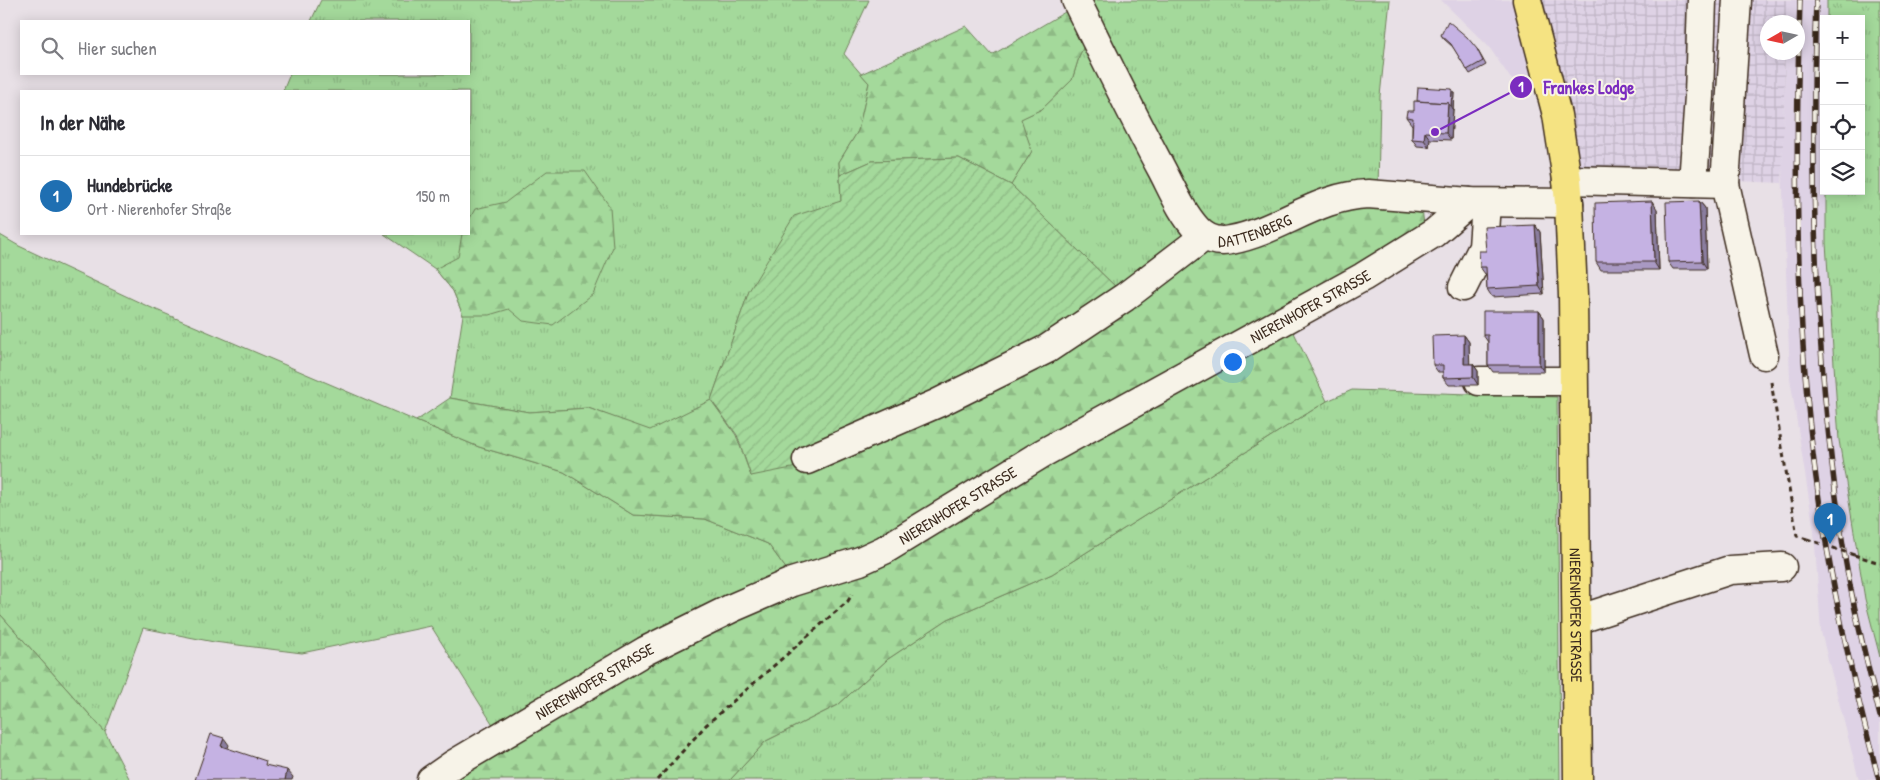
<!DOCTYPE html>
<html lang="de">
<meta charset="utf-8">
<style>
body{margin:0;font-family:"Patrick Hand",sans-serif;background:#f7f7f7;color:#2b2b33}
.controls{position:absolute;right:15px;top:15px;display:grid;overflow:hidden;border-radius:0px;box-shadow:0 2px 12px #0003}
.controls button{width:45px;height:45px;display:grid;place-items:center;padding:0;border:0;border-bottom:1px solid #e1e1e2;background:#fff;color:#2b2b33;font:25px sans-serif}
.compass{position:absolute;left:1760px;top:15px;width:45px;height:45px;border-radius:50%;background:#fff;box-shadow:0 2px 12px #0003;rotate:261deg}
.you{position:absolute;left:1232px;top:361px;width:18px;height:18px;margin:-12px;border:4px solid #fff;border-radius:50%;background:#1a73e8;box-shadow:0 0 0 8px #1a73e833}
.badge{display:grid;place-items:center;width:32px;height:32px;border-radius:50%;background:#1f6fb2;color:#fff;font-size:16px;font-weight:700}
.pin{position:absolute;translate:-50% -41px;filter:drop-shadow(0 1px 2px #0008)}
.pin::after{content:'';position:absolute;top:26px;width:18px;height:15px;background:inherit;clip-path:polygon(0 0,100% 0,50% 100%)}
.list{margin:0;padding:0;list-style:none}
h2{display:flex;justify-content:space-between;align-items:center;height:65px;margin:0;padding:0 20px;font-size:21px}
h2 small{font-size:16px;font-weight:400;color:#7c7c81}
.list li{display:grid;grid-template-columns:32px 1fr auto;gap:15px;align-items:center;box-sizing:border-box;height:80px;padding:0 20px;border-top:1px solid #e1e1e2}
.list b{display:block;font-size:19px;white-space:nowrap}
.list p{margin:0;font-size:16px;white-space:nowrap;color:#7c7c81}
.list em{font-size:16px;font-style:normal;color:#7c7c81}
.icon{flex:none;width:28px;height:28px;fill:none;stroke:currentColor;stroke-width:2;stroke-linecap:round;stroke-linejoin:round}
.map{position:relative;flex:none;width:1880px;height:780px;overflow:hidden}
.search{position:absolute;background:#fff;box-shadow:0 2px 12px #0003;left:20px;top:20px;width:450px;height:55px;display:flex;align-items:center;gap:12px;box-sizing:border-box;padding:0 18px;border-radius:0px;color:#7c7c81;font-size:19px}
.panel{position:absolute;background:#fff;box-shadow:0 2px 12px #0003;left:20px;top:90px;width:450px;height:145px;border-radius:0px}
.map>svg:first-child{display:block}
.built{fill:#ded2e5}
.industrial{fill:url(#industrial-grid)}
.grass{fill:url(#grass-tufts);stroke:#70825c}
.forest{fill:url(#forest-firs);stroke:#70825c}
.garden{fill:url(#garden-furrows);stroke:#70825c}
.lines{fill:none;stroke-linecap:round;stroke-linejoin:round}
.minor-casing{stroke:#3b2a1e;stroke-width:31}
.major-casing{stroke:#3b2a1e;stroke-width:31}
.path{stroke:#3b2a1e;stroke-width:3;stroke-dasharray:5 4;stroke-linecap:butt}
.minor{stroke:#f7f3e8;stroke-width:28}
.major{stroke:#f5e382;stroke-width:28}
.rail-casing{stroke:#3b2a1e;stroke-width:5.5}
.rail{stroke:#f7f3e8;stroke-width:4;stroke-dasharray:11;stroke-linecap:butt}
.path-bridge{stroke:#3b2a1e;stroke-width:3;stroke-dasharray:5 4;stroke-linecap:butt}
.wall{fill:#a999c3;stroke:#3b2a1e}
.shaded-wall{fill:#8a7d9f;stroke:#3b2a1e}
.building{fill:#c5b2e3;stroke:#3b2a1e}
.labels{text-anchor:middle;stroke-width:4;stroke-linejoin:round;paint-order:stroke}
.street-label{font-size:16px;fill:#3b2a1e;stroke:#f7f3e8}
.leader{fill:none;stroke:#7b2cbf;stroke-width:2}
.callout-dot{fill:#7b2cbf;stroke:#f7f3e8;stroke-width:2}
.mark-label{font-size:15px;text-anchor:middle;font-weight:bold;fill:#fff}
.callout-label{font-size:18px;text-anchor:middle;font-weight:bold;fill:#7b2cbf;stroke:#f7f3e8;stroke-width:4;stroke-linejoin:round;paint-order:stroke}
</style>
<div class="map">
<svg width="1880" height="780" viewBox="0 0 1880 780">
<defs>
<pattern id="industrial-grid" width="8" height="8" patternUnits="userSpaceOnUse" patternTransform="scale(1.25)"><rect width="8" height="8" fill="#ded2e5"/><path d="M0 4h8M4 0v8" fill="none" stroke="#bfb4c4"/></pattern>
<pattern id="grass-tufts" width="24" height="20" patternUnits="userSpaceOnUse" patternTransform="scale(1.25)"><rect width="24" height="20" fill="#a4d99b"/><path d="M3 7l-1-3M5 7V3M7 7l1-3M15 17l-1-3M17 17v-4M19 17l1-3" fill="none" stroke="#8eba85"/></pattern>
<pattern id="forest-firs" width="22" height="20" patternUnits="userSpaceOnUse" patternTransform="scale(1.25)"><rect width="22" height="20" fill="#a4d99b"/><path d="M5 1l3.5 6h-7zM16 11l3.5 6h-7z" fill="#8eba85"/></pattern>
<pattern id="garden-furrows" width="10" height="10" patternUnits="userSpaceOnUse" patternTransform="scale(1.25)"><rect width="10" height="10" fill="#a4d99b"/><path d="M-1 1l2-2M0 10L10 0M9 11l2-2" fill="none" stroke="#8eba85"/></pattern>
</defs>
<rect width="100%" height="100%" fill="#e8e0e6"/>
<filter id="ink" filterUnits="userSpaceOnUse"><feTurbulence type="fractalNoise" baseFrequency=".02" numOctaves="2"/><feDisplacementMap in="SourceGraphic" scale="10" xChannelSelector="R" yChannelSelector="G"/><feConvolveMatrix kernelMatrix="1 2 1 2 8 2 1 2 1" color-interpolation-filters="sRGB"/></filter>
<g filter="url(#ink)">
<g class="built">
<path d="M1441,0H1517L1535,75L1511,79L1489,47Z"/>
<path d="M1786,0H1827V19H1824V191H1826V243L1839,440L1865,599L1880,657V780H1859L1821,632L1814,531L1790,378L1782,165L1785,53L1798,52V22H1786Z"/>
</g>
<path class="industrial" d="M1541,0H1786V22H1768V52L1785,53L1782,183L1576,174Z"/>
<g class="grass">
<path d="M321,0H869L844,54L869,83L858,131L839,162L841,201L749,291L711,400L650,431L588,408L529,412L450,398L463,315L453,291L435,269L384,234H469V91H283L290,74H469V21H311Z"/>
<path d="M1077,0H1390L1380,96L1378,189L1124,295L1011,185L1032,151L1020,119L1042,109L1072,80L1080,54L1091,34Z"/>
<path d="M1827,0H1880V657L1865,599L1839,440L1826,243V191H1861V19H1827Z"/>
<path d="M0,235L19,246L145,305L416,421L479,447L564,472L633,515L705,519L768,544L793,578L502,739L431,626L302,653L214,642L143,628L105,732L0,614Z"/>
<path d="M1352,390L1557,397L1560,780H730L766,741L838,705L888,659L948,619L1052,574L1327,401Z"/>
</g>
<g class="forest">
<path d="M1077,5L1091,33L1080,54L1072,80L1042,109L1021,119L1032,151L1011,185L959,158L872,161L840,175L839,162L858,131L869,83L861,74L966,26L992,55Z"/>
<path d="M547,171H585L610,207L613,247L593,294L553,325L523,321L509,309L489,315H463L453,291L435,269L458,257L462,234H469V220L475,209L506,202Z"/>
<path d="M1338,199L1422,209L1425,232L1285,314L1327,401L1052,574L948,619L888,659L838,705L766,741L730,780H447L793,578L768,544L705,519L633,515L564,472L479,447L416,421L450,398L529,412L588,408L650,430L711,400L736,435L751,476L918,423L1203,233Z"/>
<path d="M0,614L105,732L130,780H0Z"/>
</g>
<path class="garden" d="M959,158L1011,185L1124,295L807,465L751,476L737,435L711,400L749,291L794,216L841,201L840,175L872,161Z"/>
<g class="lines">
<defs>
<g id="minor">
<path id="s1" d="M1076,0C1104,57 1132,114 1162,170C1172,189 1182,213 1197,229C1206,239 1218,243 1231,240C1279,231 1317,196 1368,194L1470,202L1569,203"/>
<path d="M1567,180L1725,184L1764,355"/>
<path d="M1693,183L1699,96L1702,0"/>
<path d="M1725,184L1737,0"/>
<path d="M1463,287L1483,247L1486,203"/>
<path d="M1479,381H1573"/>
<path d="M807,460L938,403L1047,349L1125,297L1205,236"/>
<path d="M1577,620L1730,570L1782,567"/>
<path id="s2" d="M431,780L454,764L645,651L732,608L792,582L860,561L884,550L1043,453L1363,277L1434,233L1470,202"/>
</g>
<g id="major">
<path id="s3" d="M1527,0L1557,115L1567,180L1569,203L1573,295L1578,780"/>
</g>
</defs>
<use href="#minor" class="minor-casing"/>
<use href="#major" class="major-casing"/>
<g class="path">
<path d="M1771,382L1797,536L1807,539"/>
<path d="M1854,555L1880,563"/>
<path d="M657,780L706,725L848,601L852,594"/>
</g>
<use href="#minor" class="minor"/>
<use href="#major" class="major"/>
<defs>
<g id="rail">
<path d="M1800,0C1795,159 1795,320 1816,478C1830,580 1852,680 1879,780"/>
<path d="M1816,0C1810,187 1815,373 1845,558C1854,611 1867,664 1880,716"/>
</g>
</defs>
<use href="#rail" class="rail-casing"/>
<use href="#rail" class="rail"/>
<path class="path-bridge" d="M1807,539L1854,555"/>
</g>
<g class="wall">
<path d="M1441,35L1477,49L1486,65L1470,74L1453,47L1444,39Z"/>
<path d="M1454,93L1451,140L1430,139L1429,147L1417,146L1412,139V125L1406,117L1414,111L1417,101Z"/>
<path d="M1699,201L1705,208L1707,269H1673L1668,262Z"/>
<path d="M1657,209L1659,270H1601L1596,262Z"/>
<path d="M1535,225L1540,232L1544,294L1492,297L1487,289L1486,274H1485L1480,267L1486,251Z"/>
<path d="M1539,311L1544,318V372H1493L1488,365V342L1483,335Z"/>
<path d="M1464,335L1469,342V364H1473L1478,371V385H1449L1443,378V372H1438L1433,365Z"/>
</g>
<g class="shaded-wall">
<path d="M1452,89L1454,93L1453,110L1451,106Z"/>
<path d="M1448,103L1453,110L1451,140L1446,133Z"/>
<path d="M1425,132L1430,139L1429,147L1424,140Z"/>
<path d="M1652,201L1657,209L1659,270L1654,262Z"/>
<path d="M1699,201L1705,208L1707,269L1702,261Z"/>
<path d="M1535,225L1540,232L1544,294L1539,286Z"/>
<path d="M1539,311L1544,318V372L1539,365Z"/>
<path d="M1464,335L1469,342L1470,371L1464,364Z"/>
<path d="M1473,364L1478,371V385L1473,377Z"/>
<path d="M224,738L229,745L226,754L221,746Z"/>
<path d="M287,770L293,777L292,780H285Z"/>
</g>
<g class="building">
<path d="M1448,21L1467,37L1477,49L1483,61L1467,70L1451,44L1441,35Z"/>
<path d="M1418,87L1452,89L1451,106L1448,103L1417,101Z"/>
<path d="M1414,101L1448,103L1446,133L1425,132L1424,140L1412,139L1413,118L1406,117L1407,111H1414Z"/>
<path d="M1652,201L1654,262H1596L1595,203Z"/>
<path d="M1699,201L1702,261L1668,262L1666,202Z"/>
<path d="M1535,225L1539,286L1487,289L1486,267H1480L1479,251H1486L1484,227Z"/>
<path d="M1483,311H1539V365H1488V335H1483Z"/>
<path d="M1464,335V364H1473V377L1443,378V365H1433L1432,336Z"/>
<path d="M211,734L224,738L221,746L266,761L265,765L287,770L285,780H195Z"/>
</g>
</g>
<g class="labels">
<g class="street-label">
<text dy="6" stroke="none"><textPath href="#s1" startOffset="322">DATTENBERG</textPath></text>
<text dy="6" stroke="none"><textPath href="#s2" startOffset="1001">NIERENHOFER STRASSE</textPath></text>
<text dy="6" stroke="none"><textPath href="#s2" startOffset="596">NIERENHOFER STRASSE</textPath></text>
<text dy="6" stroke="none"><textPath href="#s3" startOffset="620">NIERENHOFER STRASSE</textPath></text>
<text dy="6" stroke="none"><textPath href="#s2" startOffset="191">NIERENHOFER STRASSE</textPath></text>
</g>
</g>
<path class="leader" d="M1435 132L1521 87"/>
<g class="callout-dot">
<circle cx="1435" cy="132" r="5"/>
<circle cx="1521" cy="87" r="12"/>
</g>
<g class="mark-label">
<text x="1521" y="92">1</text>
</g>
<g class="callout-label">
<text x="1589" y="94">Frankes Lodge</text>
</g>
</svg>
<div class="controls">
<button>+</button>
<button>−</button>
<button><svg class="icon" aria-label="locate" viewBox="0 0 24 24"><circle cx="12" cy="12" r="6"/><path d="M12 2v4M12 18v4M2 12h4M18 12h4"/></svg></button>
<button><svg class="icon" aria-label="layers" viewBox="0 0 24 24"><path d="M12 4l9 5-9 5-9-5zM3 14l9 5 9-5"/></svg></button>
</div>
<svg class="compass" viewBox="-18 -18 36 36"><path d="M0-13l5 13h-10z" fill="#e53935"/><path d="M0 13l5-13h-10z" fill="#7c7c81"/></svg>
<div class="you"></div>
<div class="pin badge" style="left:1830px;top:544px">1</div>
<div class="search"><svg class="icon" aria-label="search" viewBox="0 0 24 24"><circle cx="10" cy="10" r="6"/><path d="M15 15l6 6"/></svg>Hier suchen</div>
<section class="panel">
<h2>In der Nähe<small></small></h2>
<ul class="list">
<li><span class="badge">1</span><div><b>Hundebrücke</b><p>Ort · Nierenhofer Straße</p></div><em>150 m</em></li>
</ul>
</section>
</div>
